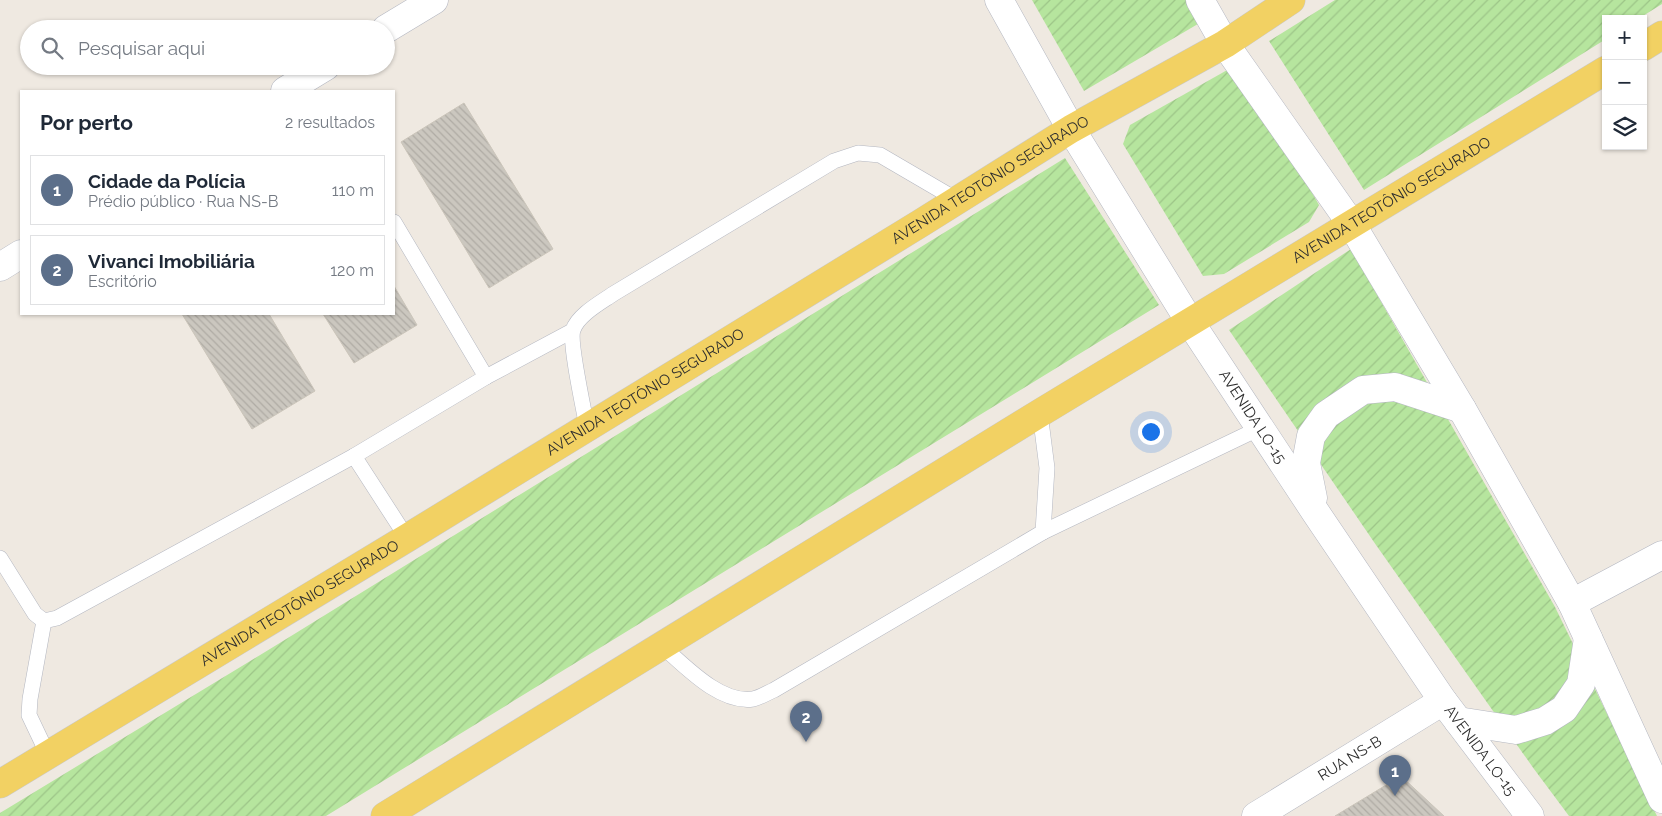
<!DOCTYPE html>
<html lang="pt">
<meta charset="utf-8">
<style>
body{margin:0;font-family:Raleway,sans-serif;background:#f6f6f7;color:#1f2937}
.controls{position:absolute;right:15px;top:15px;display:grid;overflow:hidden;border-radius:0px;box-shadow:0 1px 4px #0004}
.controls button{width:45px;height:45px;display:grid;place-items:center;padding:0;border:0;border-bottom:1px solid #e0e1e3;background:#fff;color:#1f2937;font:25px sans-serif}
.you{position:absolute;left:1150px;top:431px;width:18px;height:18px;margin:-12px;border:4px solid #fff;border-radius:50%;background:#1a73e8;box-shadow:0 0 0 8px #1a73e833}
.badge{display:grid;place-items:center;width:32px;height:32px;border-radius:50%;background:#2563eb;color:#fff;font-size:16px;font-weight:700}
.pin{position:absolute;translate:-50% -41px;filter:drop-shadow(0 1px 2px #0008)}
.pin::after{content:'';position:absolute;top:26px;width:18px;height:15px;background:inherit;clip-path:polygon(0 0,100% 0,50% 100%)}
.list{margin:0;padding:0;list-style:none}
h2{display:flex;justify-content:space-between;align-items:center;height:65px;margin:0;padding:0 20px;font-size:21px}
h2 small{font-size:16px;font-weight:400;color:#747a83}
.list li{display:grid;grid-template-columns:32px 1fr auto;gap:15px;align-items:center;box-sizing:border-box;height:70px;margin:0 10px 10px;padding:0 10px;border:1px solid #e0e1e3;border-radius:0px}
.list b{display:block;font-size:19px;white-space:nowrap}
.list p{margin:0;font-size:16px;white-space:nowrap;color:#747a83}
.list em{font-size:16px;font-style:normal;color:#747a83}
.icon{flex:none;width:28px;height:28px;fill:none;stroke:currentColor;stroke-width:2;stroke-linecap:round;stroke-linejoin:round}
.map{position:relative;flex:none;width:1662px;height:816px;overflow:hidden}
.search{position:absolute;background:#fff;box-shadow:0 1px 4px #0004;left:20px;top:20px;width:375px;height:55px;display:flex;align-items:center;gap:12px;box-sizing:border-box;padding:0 18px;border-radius:28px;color:#747a83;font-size:19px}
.panel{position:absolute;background:#fff;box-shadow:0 1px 4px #0004;left:20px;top:90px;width:375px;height:225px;border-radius:0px}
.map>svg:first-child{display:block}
.garden{fill:url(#garden-furrows)}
.building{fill:url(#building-back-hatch);stroke:#cbc5ba}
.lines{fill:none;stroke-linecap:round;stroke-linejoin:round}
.service-casing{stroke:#b4b7c1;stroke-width:16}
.minor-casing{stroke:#b4b7c1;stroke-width:29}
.tertiary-casing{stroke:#b4b7c1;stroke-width:29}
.primary-casing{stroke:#c9c9c9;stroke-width:29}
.service{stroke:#fff;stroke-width:15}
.minor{stroke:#fff;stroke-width:28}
.tertiary{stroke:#fff;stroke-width:28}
.primary{stroke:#f2d163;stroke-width:28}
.labels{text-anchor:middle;stroke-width:4;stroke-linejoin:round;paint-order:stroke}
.street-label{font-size:15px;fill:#2e2e2e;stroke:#fff}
</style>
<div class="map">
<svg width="1662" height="816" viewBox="0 0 1662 816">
<defs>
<pattern id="garden-furrows" width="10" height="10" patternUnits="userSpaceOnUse" patternTransform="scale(1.25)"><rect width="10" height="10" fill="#b6e59e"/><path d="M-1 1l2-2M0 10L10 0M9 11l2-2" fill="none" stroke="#9dc588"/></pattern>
<pattern id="building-back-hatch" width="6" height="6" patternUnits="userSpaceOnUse" patternTransform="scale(1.25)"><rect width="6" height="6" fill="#cbc7bf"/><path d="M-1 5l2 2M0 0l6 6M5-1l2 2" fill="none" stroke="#afaba4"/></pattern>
</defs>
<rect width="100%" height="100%" fill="#efe9e1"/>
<g class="garden">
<path d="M1032,0H1191L1203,21L1084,91Z"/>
<path d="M1335,0H1662V4L1638,19H1606V39L1364,190L1269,41Z"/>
<path d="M1229,69L1281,138L1319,205L1309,222L1224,274L1203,276L1123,144L1130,125Z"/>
<path d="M1065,158L1159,305L326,816H0V813L283,641Z"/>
<path d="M1351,249L1555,607L1657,816H1569L1534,769L1376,545L1229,330Z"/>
</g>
<g class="building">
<path d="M464,103L553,249L489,288L401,142Z"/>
<path d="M394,286L417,325L354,363L323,314H394Z"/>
<path d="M182,314H269L315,391L252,429Z"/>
<path d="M1401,776L1444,816H1335Z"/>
</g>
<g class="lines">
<defs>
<g id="service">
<path d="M486,377L572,331"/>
<path d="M587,427C584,411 569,341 573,330C578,315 600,303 613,294L834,161L858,153L880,155L957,200"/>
<path d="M354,456L407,538"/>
<path d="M1043,532L1260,428"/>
<path d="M0,558L35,614L44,621L57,618L354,456L486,377L394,222"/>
<path d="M44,621L30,699L29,715L48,755"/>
<path d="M662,646C685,666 720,704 753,699C759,698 767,693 774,690L1043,532L1047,468L1040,413"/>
</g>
<g id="minor">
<path d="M386,29L434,0"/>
<path d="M285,91L326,66"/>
<path d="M0,267L21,254"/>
<path d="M1572,603L1662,555"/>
<path id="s1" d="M1256,816L1443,701"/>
</g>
<g id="tertiary">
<path id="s2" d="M999,0L1071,129L1190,322L1316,513L1443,701L1530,816"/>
<path d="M1200,0L1225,44L1352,225L1462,409L1572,603L1662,799"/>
<path d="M1313,498L1306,463L1311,436L1326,415L1363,390L1395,387L1462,409"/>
<path d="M1458,721L1516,730L1545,721L1564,709L1581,684L1588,638"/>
</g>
<g id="primary">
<path d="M1643,47L1662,35"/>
<path id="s3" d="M0,784L407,538L921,223L1071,129L1225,44L1291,0"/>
<path id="s4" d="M385,816L1040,413L1606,70"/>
</g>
</defs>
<use href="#service" class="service-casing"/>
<use href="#minor" class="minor-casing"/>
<use href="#tertiary" class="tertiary-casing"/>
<use href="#primary" class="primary-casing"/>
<use href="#service" class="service"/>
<use href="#minor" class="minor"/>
<use href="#tertiary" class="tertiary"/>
<use href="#primary" class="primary"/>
</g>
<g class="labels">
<g class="street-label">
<text dy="5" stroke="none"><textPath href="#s3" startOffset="1160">AVENIDA TEOTÔNIO SEGURADO</textPath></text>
<text dy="5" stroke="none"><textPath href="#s4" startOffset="1180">AVENIDA TEOTÔNIO SEGURADO</textPath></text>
<text dy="5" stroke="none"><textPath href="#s3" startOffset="755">AVENIDA TEOTÔNIO SEGURADO</textPath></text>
<text dy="5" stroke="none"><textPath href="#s2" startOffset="488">AVENIDA LO-15</textPath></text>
<text dy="5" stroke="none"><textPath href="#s3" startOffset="350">AVENIDA TEOTÔNIO SEGURADO</textPath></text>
<text dy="5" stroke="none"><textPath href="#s2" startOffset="892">AVENIDA LO-15</textPath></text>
<text dy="5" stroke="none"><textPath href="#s1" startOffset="110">RUA NS-B</textPath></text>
</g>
</g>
</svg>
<div class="controls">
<button>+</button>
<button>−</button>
<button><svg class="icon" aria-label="layers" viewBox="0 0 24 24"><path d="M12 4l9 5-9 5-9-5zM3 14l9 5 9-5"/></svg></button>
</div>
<div class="you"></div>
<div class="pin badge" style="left:1395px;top:796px;background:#5c6f8a">1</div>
<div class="pin badge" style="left:806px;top:742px;background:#5c6f8a">2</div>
<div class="search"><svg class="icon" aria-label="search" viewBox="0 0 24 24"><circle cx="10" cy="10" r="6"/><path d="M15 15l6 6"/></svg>Pesquisar aqui</div>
<section class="panel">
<h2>Por perto<small>2 resultados</small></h2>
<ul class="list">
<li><span class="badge" style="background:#5c6f8a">1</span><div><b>Cidade da Polícia</b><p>Prédio público · Rua NS-B</p></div><em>110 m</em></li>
<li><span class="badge" style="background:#5c6f8a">2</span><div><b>Vivanci Imobiliária</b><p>Escritório</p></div><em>120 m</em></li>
</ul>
</section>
</div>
